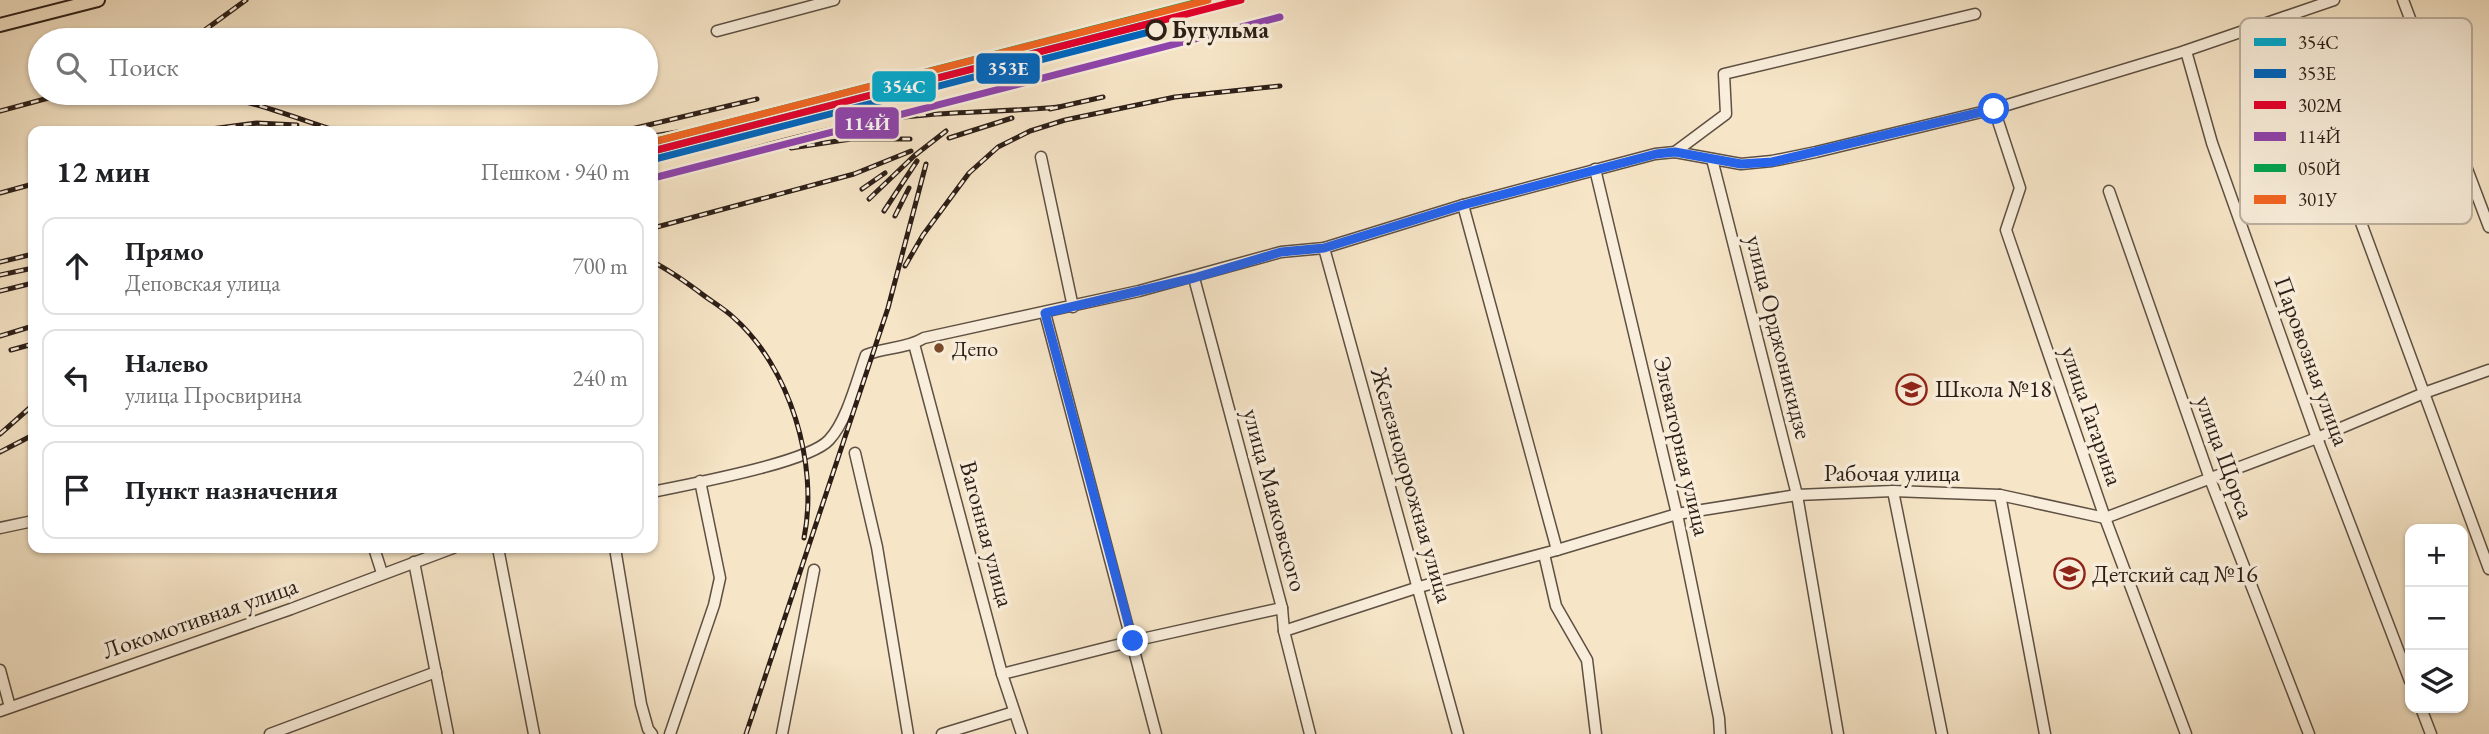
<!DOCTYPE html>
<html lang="ru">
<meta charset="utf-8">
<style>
body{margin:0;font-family:"EB Garamond",serif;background:#f6f6f6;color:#202124}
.controls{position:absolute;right:21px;bottom:21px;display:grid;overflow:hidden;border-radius:14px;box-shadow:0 2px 5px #0004}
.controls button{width:63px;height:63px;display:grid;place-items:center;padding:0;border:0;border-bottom:2px solid #e0e0e0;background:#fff;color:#202124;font:35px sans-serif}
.stop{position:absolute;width:21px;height:21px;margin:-16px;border:5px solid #2563eb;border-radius:50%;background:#fff}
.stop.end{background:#2563eb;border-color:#fff;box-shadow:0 2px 7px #0008}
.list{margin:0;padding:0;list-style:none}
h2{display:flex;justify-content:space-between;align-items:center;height:91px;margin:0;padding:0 28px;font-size:30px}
h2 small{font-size:23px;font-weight:400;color:#757577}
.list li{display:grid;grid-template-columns:46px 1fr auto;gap:21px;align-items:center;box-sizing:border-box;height:98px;margin:0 14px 14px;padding:0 14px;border:2px solid #e0e0e0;border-radius:14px}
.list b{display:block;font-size:26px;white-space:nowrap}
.list p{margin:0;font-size:23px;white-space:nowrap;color:#757577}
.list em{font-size:23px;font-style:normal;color:#757577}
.icon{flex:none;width:38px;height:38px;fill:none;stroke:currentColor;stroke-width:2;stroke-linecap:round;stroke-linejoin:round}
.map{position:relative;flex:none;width:2489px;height:734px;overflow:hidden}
.search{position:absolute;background:#fff;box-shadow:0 2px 5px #0004;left:28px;top:28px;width:630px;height:77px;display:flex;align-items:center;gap:18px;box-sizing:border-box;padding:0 24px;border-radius:38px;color:#757577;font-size:26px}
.panel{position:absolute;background:#fff;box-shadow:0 2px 5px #0004;left:28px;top:126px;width:630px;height:427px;border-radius:14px}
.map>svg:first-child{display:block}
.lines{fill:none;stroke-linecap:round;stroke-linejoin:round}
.minor-casing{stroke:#5e5043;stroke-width:13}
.major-casing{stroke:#2c1e17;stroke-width:16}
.minor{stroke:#f9eedb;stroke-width:10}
.major{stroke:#f6e5c7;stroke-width:12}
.rail-casing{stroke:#2c1e17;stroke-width:5}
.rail{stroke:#f9eedb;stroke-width:2.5;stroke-dasharray:8;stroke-linecap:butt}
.rail-1-casing{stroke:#f9eedb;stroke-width:12}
.rail-2-casing{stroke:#f9eedb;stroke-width:12}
.rail-3-casing{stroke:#f9eedb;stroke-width:12}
.rail-4-casing{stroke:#f9eedb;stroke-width:12}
.rail-5-casing{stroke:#f9eedb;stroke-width:12}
.rail-6-casing{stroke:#f9eedb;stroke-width:12}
.rail-1{stroke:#00a9ce;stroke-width:7}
.rail-2{stroke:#0065bd;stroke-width:7}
.rail-3{stroke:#e4002b;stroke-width:7}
.rail-4{stroke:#8e44ad;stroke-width:7}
.rail-5{stroke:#00a651;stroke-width:7}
.rail-6{stroke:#f26522;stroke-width:7}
.route{stroke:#2563eb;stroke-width:9}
.stop-dot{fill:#f9eedb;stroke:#2c1e17;stroke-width:3.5}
.bus-dot{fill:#7a4b2a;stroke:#f9eedb;stroke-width:2.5}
.labels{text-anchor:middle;stroke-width:7;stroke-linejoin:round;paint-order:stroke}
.bus-label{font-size:22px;fill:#2c1e17;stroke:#f9eedb;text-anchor:start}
.stop-label{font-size:24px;font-weight:bold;fill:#2c1e17;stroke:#f9eedb;text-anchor:start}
.street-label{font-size:24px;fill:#2c1e17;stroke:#f9eedb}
.poi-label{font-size:24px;fill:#2c1e17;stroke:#f9eedb;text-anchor:start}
.key{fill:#f9eedb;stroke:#bcb0a0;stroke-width:2}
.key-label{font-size:19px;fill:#2c1e17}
.line-badge{stroke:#f9eedb;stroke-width:2.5}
.badge-label{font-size:19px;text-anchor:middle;font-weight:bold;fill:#fff}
</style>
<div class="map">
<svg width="2489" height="734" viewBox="0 0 2489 734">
<rect width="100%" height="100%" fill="#f6e5c7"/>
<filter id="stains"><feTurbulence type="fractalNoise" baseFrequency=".00286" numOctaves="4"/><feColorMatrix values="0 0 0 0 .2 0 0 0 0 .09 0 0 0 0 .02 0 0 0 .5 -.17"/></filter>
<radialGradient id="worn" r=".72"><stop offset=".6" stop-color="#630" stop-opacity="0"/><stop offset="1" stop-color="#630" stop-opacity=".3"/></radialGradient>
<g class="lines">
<defs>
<g id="minor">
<path d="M2403,0L2489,227"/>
<path d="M2285,17L2489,569"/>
<path d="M717,31L834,0"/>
<path d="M2186,51L2212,143L2317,438L2410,681"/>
<path d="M1994,109L2020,188L2006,230L2105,518L2186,734"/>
<path d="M1675,152L1726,114L1724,74L1975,14"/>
<path d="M1041,157L1073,307"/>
<path d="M1712,159L1797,495L1838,734"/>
<path d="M1595,169L1677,514L1719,718L1720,734"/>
<path d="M2109,191L2210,479L2309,734"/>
<path d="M1463,205L1557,550"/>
<path d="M1324,248L1458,734"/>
<path d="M1194,278L1282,608L1284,631L1310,734"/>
<path d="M1045,313L1156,734"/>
<path d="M914,344L1002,674L1022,734"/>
<path d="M855,453L877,547L908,734"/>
<path d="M1893,491L1942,734"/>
<path d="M653,492C689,484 808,463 829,440C847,421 857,380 866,355C885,347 906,349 924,338L1139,291L1281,252L1324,248L1463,205L1655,154L1675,152L1741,164L1772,161L1816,152L1994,109L2182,52L2334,0"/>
<path d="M2000,495L2045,734"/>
<path d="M0,528L33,521"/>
<path d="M374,548L382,573"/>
<path d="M498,548L534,734"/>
<path d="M615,548L641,704L648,729L652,734"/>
<path d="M1544,554L1556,606L1587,660L1596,734"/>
<path d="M414,562L448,734"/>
<path d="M1284,631L1419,587L1557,550L1677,514L1797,495L1893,491L2000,495L2105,518L2317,438L2424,393L2489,370"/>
<path d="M0,670L10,707"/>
<path d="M1002,674L1133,641L1282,608"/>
<path d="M2421,708L2431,734"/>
<path d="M0,711L291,609L453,548"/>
<path d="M270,734L436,672"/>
<path d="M670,734L714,605L720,578L700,481"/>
<path d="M782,734L814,570"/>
<path d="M942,734L1014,712"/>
</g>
<path id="major" d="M0,25L98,0"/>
</defs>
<use href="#minor" class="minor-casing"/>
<use href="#major" class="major-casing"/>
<use href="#minor" class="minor"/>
<use href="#major" class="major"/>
<defs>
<g id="rail">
<path d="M1204,10L1236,0"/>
<path d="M191,40L246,0"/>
<path d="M197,93C244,97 292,117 337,131"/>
<path d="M1050,109L1103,97"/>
<path d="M0,111L67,93"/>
<path d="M196,131L257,123L297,125"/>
<path d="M623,131L757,99"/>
<path d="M653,136L708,127L906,76"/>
<path d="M949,138L1012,118"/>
<path d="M791,148L851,139H910"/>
<path d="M653,149L670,146"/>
<path d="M653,176C724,158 794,135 866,122C930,111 994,113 1059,107"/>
<path d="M862,189L885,173"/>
<path d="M0,193L33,184"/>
<path d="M869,199L914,156L946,131"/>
<path d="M884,211L917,161"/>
<path d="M895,216L909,188"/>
<path d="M653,228L854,174L911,151"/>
<path d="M0,262L33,254"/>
<path d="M653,262C669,270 683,280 698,291C709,300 722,307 733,317C790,367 819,464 804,538"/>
<path d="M905,266L923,235L969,173L998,147L1030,131L1065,120L1175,97L1280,86"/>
<path d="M0,275L33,268"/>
<path d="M0,291L33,283"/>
<path d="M0,336L33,326"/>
<path d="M11,350L33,344"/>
<path d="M0,434L33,405"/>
<path d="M0,452L33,435"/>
<path d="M746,734L888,308L926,164"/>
</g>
</defs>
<use href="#rail" class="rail-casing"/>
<use href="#rail" class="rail"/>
<defs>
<path id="rail-1" d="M653,151L1155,22"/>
<path id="rail-2" d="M655,159L1157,30"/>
<path id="rail-3" d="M653,151L1241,0"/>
<path id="rail-4" d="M657,177L1280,17"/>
<path id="rail-5" d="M653,142L1206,0"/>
<path id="rail-6" d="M653,142L1208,0"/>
</defs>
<use href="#rail-1" class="rail-1-casing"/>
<use href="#rail-2" class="rail-2-casing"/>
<use href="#rail-3" class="rail-3-casing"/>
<use href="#rail-4" class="rail-4-casing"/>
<use href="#rail-5" class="rail-5-casing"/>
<use href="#rail-6" class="rail-6-casing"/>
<use href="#rail-1" class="rail-1"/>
<use href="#rail-2" class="rail-2"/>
<use href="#rail-3" class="rail-3"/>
<use href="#rail-4" class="rail-4"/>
<use href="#rail-5" class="rail-5"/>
<use href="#rail-6" class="rail-6"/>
</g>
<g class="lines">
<path class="route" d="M1133,641L1045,313L1194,278L1281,252L1324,248L1463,205L1656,154L1675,152L1741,164L1772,162L1994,109"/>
</g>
<defs>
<symbol id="school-ring" viewBox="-11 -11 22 22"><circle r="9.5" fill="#f9eedb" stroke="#8f2418" stroke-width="1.5"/><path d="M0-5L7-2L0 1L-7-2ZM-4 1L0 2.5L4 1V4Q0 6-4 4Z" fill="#8f2418"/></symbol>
</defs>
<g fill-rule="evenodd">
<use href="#school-ring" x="1894" y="372" width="35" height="35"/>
<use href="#school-ring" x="2052" y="556" width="35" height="35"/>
</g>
<circle class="stop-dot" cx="1156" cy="30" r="9"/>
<circle class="bus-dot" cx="939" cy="348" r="6"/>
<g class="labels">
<g class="bus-label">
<text x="952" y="356">Депо</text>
</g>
<g class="stop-label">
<text x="1172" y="38">Бугульма</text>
</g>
<g class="street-label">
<text transform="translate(1779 337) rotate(76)" y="8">улица Орджоникидзе</text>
<text transform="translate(2312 361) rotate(70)" y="8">Паровозная улица</text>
<text transform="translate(2092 416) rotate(71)" y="8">улица Гагарина</text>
<text transform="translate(1682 446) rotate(77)" y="8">Элеваторная улица</text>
<text transform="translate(2225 457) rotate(70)" y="8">улица Щорса</text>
<text x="1892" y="481">Рабочая улица</text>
<text transform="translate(1412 485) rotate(74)" y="8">Железнодорожная улица</text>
<text transform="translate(1275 500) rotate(75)" y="8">улица Маяковского</text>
<text transform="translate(987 534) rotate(75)" y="8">Вагонная улица</text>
<text transform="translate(200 618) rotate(-19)" y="8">Локомотивная улица</text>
</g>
<g class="poi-label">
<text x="1935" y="397">Школа №18</text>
<text x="2092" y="582">Детский сад №16</text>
</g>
</g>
<rect x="2240" y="18" width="232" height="206" rx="10" class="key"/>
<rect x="2254" y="38" width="32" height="8" fill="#00a9ce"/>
<rect x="2254" y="69" width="32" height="9" fill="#0065bd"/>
<rect x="2254" y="101" width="32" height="8" fill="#e4002b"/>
<rect x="2254" y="132" width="32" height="9" fill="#8e44ad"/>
<rect x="2254" y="164" width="32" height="8" fill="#00a651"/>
<rect x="2254" y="195" width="32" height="9" fill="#f26522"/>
<g class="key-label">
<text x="2298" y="49">354С</text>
<text x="2298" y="80">353Е</text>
<text x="2298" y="112">302М</text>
<text x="2298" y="143">114Й</text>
<text x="2298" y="175">050Й</text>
<text x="2298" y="206">301У</text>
</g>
<g class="line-badge">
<rect x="975" y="52" width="66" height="33" rx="7" fill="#0065bd"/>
<rect x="871" y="70" width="66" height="33" rx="7" fill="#00a9ce"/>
<rect x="834" y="106" width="66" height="34" rx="7" fill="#8e44ad"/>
</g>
<g class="badge-label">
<text x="1008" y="75">353Е</text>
<text x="904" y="93">354С</text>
<text x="867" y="130">114Й</text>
</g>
<rect width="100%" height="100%" filter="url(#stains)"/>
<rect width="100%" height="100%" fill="url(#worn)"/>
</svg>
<div class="controls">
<button>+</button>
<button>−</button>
<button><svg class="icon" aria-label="layers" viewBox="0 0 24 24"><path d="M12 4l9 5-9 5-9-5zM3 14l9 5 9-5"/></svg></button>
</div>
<div class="stop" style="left:1994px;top:109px"></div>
<div class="stop end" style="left:1133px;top:641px"></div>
<div class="search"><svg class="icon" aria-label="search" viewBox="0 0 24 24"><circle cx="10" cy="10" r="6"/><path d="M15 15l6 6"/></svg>Поиск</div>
<section class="panel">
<h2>12 мин<small>Пешком · 940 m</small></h2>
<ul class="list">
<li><svg class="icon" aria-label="ahead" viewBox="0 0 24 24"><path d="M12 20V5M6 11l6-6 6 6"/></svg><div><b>Прямо</b><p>Деповская улица</p></div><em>700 m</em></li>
<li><svg class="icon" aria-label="left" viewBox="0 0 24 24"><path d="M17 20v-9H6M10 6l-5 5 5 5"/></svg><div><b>Налево</b><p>улица Просвирина</p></div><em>240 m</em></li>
<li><svg class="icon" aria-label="arrive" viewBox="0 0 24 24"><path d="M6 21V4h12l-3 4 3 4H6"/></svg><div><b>Пункт назначения</b></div></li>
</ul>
</section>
</div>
